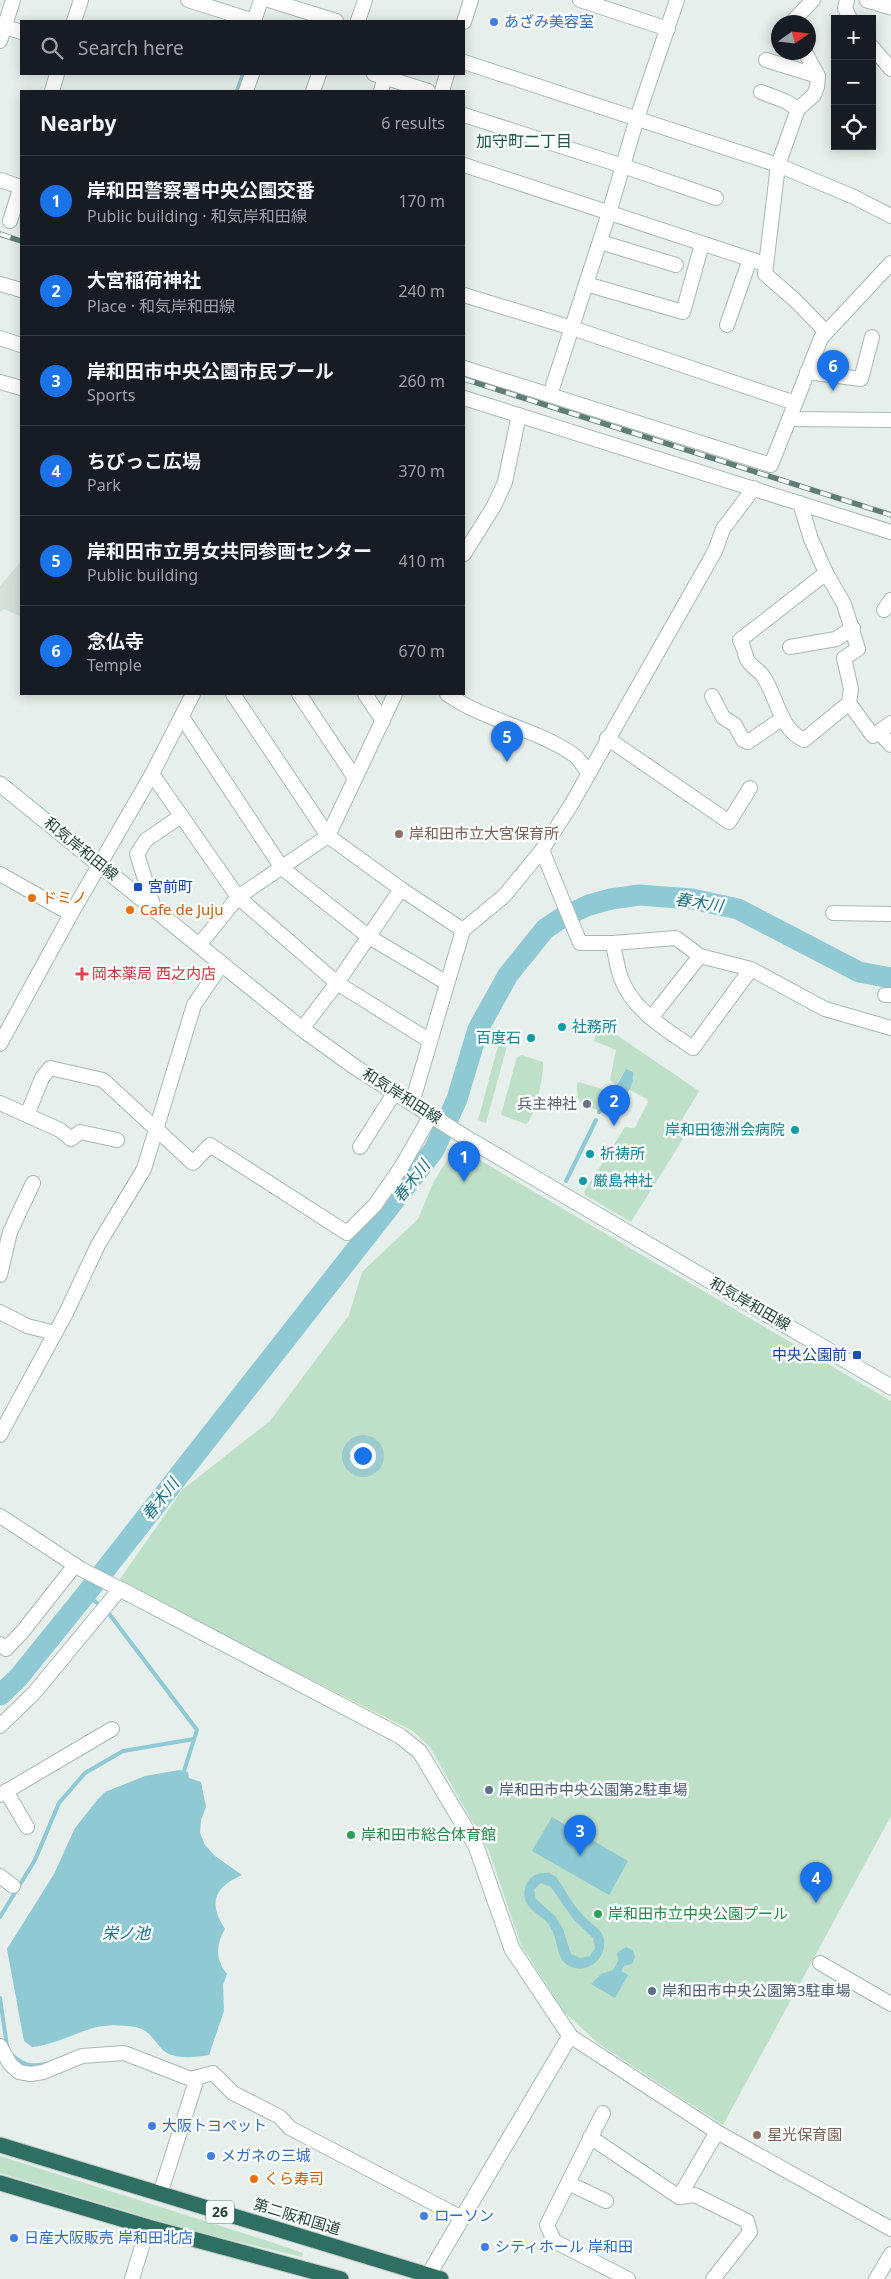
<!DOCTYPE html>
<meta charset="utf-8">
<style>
body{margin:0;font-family:"Noto Sans","Noto Sans JP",sans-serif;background:#20242c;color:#f1f3f6}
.controls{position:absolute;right:15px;top:15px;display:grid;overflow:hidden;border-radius:0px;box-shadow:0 2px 12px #0003}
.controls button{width:45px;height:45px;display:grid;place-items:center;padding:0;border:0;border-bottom:1px solid #363941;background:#171b24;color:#f1f3f6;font:25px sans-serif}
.compass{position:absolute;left:771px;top:15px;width:45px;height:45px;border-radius:50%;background:#171b24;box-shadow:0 2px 12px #0003;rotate:76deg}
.you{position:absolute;left:362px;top:1455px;width:18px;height:18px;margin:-12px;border:4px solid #fff;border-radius:50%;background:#1a73e8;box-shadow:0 0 0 8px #1a73e833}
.badge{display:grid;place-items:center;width:32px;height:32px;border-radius:50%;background:#1a73e8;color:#fff;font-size:16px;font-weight:700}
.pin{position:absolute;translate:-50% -41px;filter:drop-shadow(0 1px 2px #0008)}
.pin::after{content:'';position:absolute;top:26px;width:18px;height:15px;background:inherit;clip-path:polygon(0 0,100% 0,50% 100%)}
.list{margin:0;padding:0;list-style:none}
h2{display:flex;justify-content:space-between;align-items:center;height:65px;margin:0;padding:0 20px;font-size:21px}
h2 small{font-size:16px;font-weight:400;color:#9ea1a6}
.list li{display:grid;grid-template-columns:32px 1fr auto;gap:15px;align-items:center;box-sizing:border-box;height:90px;padding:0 20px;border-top:1px solid #363941}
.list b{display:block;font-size:19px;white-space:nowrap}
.list p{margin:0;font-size:16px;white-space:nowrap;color:#9ea1a6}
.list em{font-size:16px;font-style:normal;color:#9ea1a6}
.icon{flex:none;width:28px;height:28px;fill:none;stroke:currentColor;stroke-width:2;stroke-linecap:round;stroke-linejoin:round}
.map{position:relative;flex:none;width:891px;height:2279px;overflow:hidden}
.search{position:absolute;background:#171b24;box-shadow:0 2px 12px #0003;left:20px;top:20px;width:445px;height:55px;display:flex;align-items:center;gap:12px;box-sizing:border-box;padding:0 18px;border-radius:0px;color:#9ea1a6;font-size:19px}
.panel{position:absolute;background:#171b24;box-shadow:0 2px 12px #0003;left:20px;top:90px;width:445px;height:605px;border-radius:0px}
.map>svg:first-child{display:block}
.built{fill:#d4dfda}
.green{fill:#bfe0c8}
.water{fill:#8ec9d4;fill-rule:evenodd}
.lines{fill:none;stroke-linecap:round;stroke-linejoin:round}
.stream{stroke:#8ec9d4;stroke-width:4}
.river{stroke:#8ec9d4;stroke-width:21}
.street-casing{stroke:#a8b8b2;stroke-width:16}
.secondary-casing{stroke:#a4bbb3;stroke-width:17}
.highway-casing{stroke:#c2cac8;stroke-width:17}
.street{stroke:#fff;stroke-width:14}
.secondary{stroke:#fff;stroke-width:15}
.highway{stroke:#2f6f62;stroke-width:15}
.rail-casing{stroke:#5f7d75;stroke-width:5.5}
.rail{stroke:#f7fbf9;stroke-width:4;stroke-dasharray:11;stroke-linecap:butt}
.shop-dot{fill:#3f7fe0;stroke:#f7fbf9;stroke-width:2}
.education-dot{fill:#8d6e63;stroke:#f7fbf9;stroke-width:2}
.transit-dot{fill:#1a4fb4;stroke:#f7fbf9;stroke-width:2}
.food-dot{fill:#e8710a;stroke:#f7fbf9;stroke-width:2}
.health-dot{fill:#e0444e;stroke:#f7fbf9;stroke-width:2}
.culture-dot{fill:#0f9aa8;stroke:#f7fbf9;stroke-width:2}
.worship-dot{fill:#6b7280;stroke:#f7fbf9;stroke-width:2}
.service-dot{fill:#5c6f8a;stroke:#f7fbf9;stroke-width:2}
.leisure-dot{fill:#2e9e5b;stroke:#f7fbf9;stroke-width:2}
.labels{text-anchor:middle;stroke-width:5;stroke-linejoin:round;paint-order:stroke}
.shield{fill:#f7fbf9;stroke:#637a73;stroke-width:1}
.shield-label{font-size:14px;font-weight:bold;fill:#24423a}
.shop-label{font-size:15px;fill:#366cbe;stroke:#f7fbf9;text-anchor:start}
.education-label{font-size:15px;fill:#785e54;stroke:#f7fbf9;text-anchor:start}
.street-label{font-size:15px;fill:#24423a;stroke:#f7fbf9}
.transit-label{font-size:15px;fill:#164399;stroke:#f7fbf9;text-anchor:start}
.food-label{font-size:15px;fill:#c56008;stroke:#f7fbf9;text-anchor:start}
.health-label{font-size:15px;fill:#be3a42;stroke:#f7fbf9;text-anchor:start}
.culture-label{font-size:15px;fill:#0d838f;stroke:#f7fbf9;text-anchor:start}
.worship-label{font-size:15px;fill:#5b616d;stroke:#f7fbf9;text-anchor:end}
.service-label{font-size:15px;fill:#4e5e75;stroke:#f7fbf9;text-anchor:start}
.leisure-label{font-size:15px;fill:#27864d;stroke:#f7fbf9;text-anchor:start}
.neighbourhood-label{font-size:16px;fill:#1f5548;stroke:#f7fbf9}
.water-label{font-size:16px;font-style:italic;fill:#1c6f80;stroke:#f7fbf9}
</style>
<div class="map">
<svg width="891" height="2279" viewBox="0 0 891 2279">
<rect width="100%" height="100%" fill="#e6efeb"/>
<path class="built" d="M21,561V617L4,609L0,612V586Z"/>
<g class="green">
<path d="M599,1023L699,1091L680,1123L683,1139L631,1222L585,1195L584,1192L625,1127L635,1128L648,1102L647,1099L628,1089L634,1077L626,1069L616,1085L610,1080L616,1050L594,1041Z"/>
<path d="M499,1042L507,1046L486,1123L478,1120Z"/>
<path d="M522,1055L543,1062V1065C543,1077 536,1116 526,1124L501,1115L517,1057Z"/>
<path d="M578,1082L599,1088L609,1093L610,1096L600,1111C580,1104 578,1107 577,1085Z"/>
<path d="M456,1146L891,1401V1816L723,2125L599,2044L564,2012L521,1945L489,1851L430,1747L413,1731L118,1582L182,1490L270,1421L349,1315L362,1272L418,1219L434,1181Z"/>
<path d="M0,2156L268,2241L303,2253L302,2257L185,2229L0,2173Z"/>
</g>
<g class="water">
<path d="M626,1069L633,1072C636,1086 619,1108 606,1110L604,1107Z"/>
<path d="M179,1770L188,1772L189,1778L201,1782L206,1807L201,1820L200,1833L205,1845L215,1856L242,1875C214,1887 208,1903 225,1929C216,1944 215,1959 227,1974L223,1985L224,2011L209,2055C196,2057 175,2060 164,2051C154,2042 150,2029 135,2027C121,2025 107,2024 93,2028C73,2034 53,2045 32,2047L24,2041L7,1949L54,1874L75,1828L98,1799L105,1792L145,1776Z"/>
<path d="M552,1817L628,1861L609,1895L532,1851Z"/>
<path d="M550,1873L556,1877C565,1889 571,1903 582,1914C588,1922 599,1927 603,1936C610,1956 588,1976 569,1966C557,1960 558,1943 553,1932C546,1916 536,1916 528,1905C521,1896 525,1880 535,1875C539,1873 545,1873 550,1873ZM541,1883L551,1887L573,1919L593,1938L595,1948L590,1956L580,1958L571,1954L563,1929L555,1916L536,1899L534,1890Z"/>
<path d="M626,1947L633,1950L635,1957L632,1964L624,1966L621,1971L628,1975L615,1998L591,1984L601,1974L613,1970L618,1961L617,1953Z"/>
</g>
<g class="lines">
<g class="stream">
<path d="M237,91L243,74"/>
<path d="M599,1112L604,1107"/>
<path d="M566,1181L596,1120"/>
<path d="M86,1594L97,1603"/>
<path d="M107,1611L197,1730L184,1771"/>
<path d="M0,1917L35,1860L59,1803L85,1773L123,1751L194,1739"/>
<path d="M0,1998L7,2046"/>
<path d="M11,2054C22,2065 30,2067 45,2064"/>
</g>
<path class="river" d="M0,1695L18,1678L86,1594L434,1150L457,1099L478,1029L508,975L545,929L563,917L589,905L611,899L639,895L692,899L738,909L859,972L891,978"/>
<defs>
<g id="street">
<path d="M188,0L254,21"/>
<path d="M269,0L336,21"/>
<path d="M580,0L668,29"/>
<path d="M847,0L845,8L850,19"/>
<path d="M74,21L81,0"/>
<path d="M254,21L261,0"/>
<path d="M358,21L365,0"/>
<path d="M464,22L471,0"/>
<path d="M792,22L813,0"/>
<path d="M0,25L21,32"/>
<path d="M0,41L13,0"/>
<path d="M872,47L891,69"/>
<path d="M805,52L818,76L817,87L814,95L798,109L778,165L765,274L796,301L825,331"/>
<path d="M766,60L818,76"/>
<path d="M464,62L778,165L854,197L891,216"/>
<path d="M374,74L428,91"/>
<path d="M52,91L57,74"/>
<path d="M246,91L252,74"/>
<path d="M313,91L319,74"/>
<path d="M381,91L385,77"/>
<path d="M442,91L447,74"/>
<path d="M761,92L785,101L798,109"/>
<path d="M464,115L623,166L716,198"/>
<path d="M464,165L765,264"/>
<path d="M0,180L21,187"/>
<path d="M10,221L21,186"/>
<path d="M600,242L676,265"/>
<path d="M0,284L21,290"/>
<path d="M586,284L683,312L702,244"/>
<path d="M464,295L572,328L795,403"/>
<path d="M727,325L750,259"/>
<path d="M0,338L21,345"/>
<path d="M464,368L771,465L821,338L891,263"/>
<path d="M807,372L861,379L872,337"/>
<path d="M0,382L21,388"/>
<path d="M550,395L609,213L637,118L677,0"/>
<path d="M464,398L891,532"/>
<path d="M789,419L891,420"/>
<path d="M800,503L811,539L826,573L844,604L858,649L844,658L851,689L849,703L873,736L891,723"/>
<path d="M464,554L494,506L505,482L519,415"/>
<path d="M826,573L740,640C744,647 744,652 747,659C749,665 759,670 763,676C777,696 779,729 804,740L849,703"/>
<path d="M884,610L891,600"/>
<path d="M790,647L836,639L853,628"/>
<path d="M233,694L328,836L401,889L463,930"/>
<path d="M299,694L355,778"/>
<path d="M365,694L383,721"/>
<path d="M447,694C485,721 535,728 574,755C580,759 584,768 589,773"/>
<path d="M712,696L723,717L735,725L743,740L748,742L783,718"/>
<path d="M182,717L282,868L369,937L447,983"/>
<path d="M879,732L891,745"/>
<path d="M607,738L729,822L750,788"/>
<path d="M152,774L238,897L337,983L430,1041"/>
<path d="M542,850L580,943H613L676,938L700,956L751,969L825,1009L891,1028"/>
<path d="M0,874L71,914"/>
<path d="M154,908L137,854L146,840L181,816"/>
<path d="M833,913L891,914"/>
<path d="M613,943C615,954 617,967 621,978C633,1011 666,1029 693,1048L751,969"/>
<path d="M199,945L238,897L328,836L395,694"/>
<path d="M885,995H891"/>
<path d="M651,1018L700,956"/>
<path d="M302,1029L337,983L401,889"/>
<path d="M0,1044L71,914L152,774L193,694"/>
<path d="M0,1103L60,1130L71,1139L80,1132L117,1140"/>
<path d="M412,1103L463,930L504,896L542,850L571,805L715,551L723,529L754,488"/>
<path d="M27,1115L42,1078L50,1068L103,1080L193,1163L210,1145L347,1233L375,1205L402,1166L431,1115"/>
<path d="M360,1147L395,1092"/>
<path d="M0,1275L10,1232L33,1183"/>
<path d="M0,1312L27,1326L55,1333"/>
<path d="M0,1435L66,1313L98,1245L144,1169L194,1005L222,964"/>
<path d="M0,1516L81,1569L120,1589L34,1693L0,1726"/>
<path d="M0,1644L6,1649L23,1631L75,1565"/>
<path d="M6,1791L27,1827"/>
<path d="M0,1795L112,1729"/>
<path d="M0,1876L13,1886"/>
<path d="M820,1963L891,2004"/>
<path d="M570,2036L717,2132L891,2229"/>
<path d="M0,2046L10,2064L19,2072L31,2074L43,2072L82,2056L124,2053L191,2079L213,2073L233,2093L280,2117L290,2128L462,2218"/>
<path d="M603,2113L547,2225L554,2241L628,2279"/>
<path d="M590,2137L679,2197L695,2195L747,2221L750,2232L713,2279"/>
<path d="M568,2183L606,2201"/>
<path d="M160,2194L197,2078"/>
<path d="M679,2197L717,2132"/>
<path d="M132,2279L148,2227"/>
<path d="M876,2279L891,2254"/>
</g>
<g id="secondary">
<path d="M867,0L891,7"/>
<path d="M0,784L302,1029L355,1067L465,1137L891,1387"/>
<path d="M120,1589L400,1736L420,1752L476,1846L512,1949L570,2036L426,2279"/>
</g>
<g id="highway">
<path d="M0,2145L441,2279"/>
<path d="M0,2183L148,2227L341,2279"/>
</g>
</defs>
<use href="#street" class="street-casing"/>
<use href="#secondary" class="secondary-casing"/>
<use href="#highway" class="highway-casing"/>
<use href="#street" class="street"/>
<use href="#secondary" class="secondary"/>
<use href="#highway" class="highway"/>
<defs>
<g id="rail">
<path d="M0,234L21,241"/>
<path d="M464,379L891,515"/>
</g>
</defs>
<use href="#rail" class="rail-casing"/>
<use href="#rail" class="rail"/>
</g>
<g class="shop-dot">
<circle cx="494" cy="22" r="5"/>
<circle cx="152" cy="2126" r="5"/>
<circle cx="211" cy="2156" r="5"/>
<circle cx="424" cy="2216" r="5"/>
<circle cx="14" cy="2238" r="5"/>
<circle cx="485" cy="2247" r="5"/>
</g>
<g class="education-dot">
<circle cx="399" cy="834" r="5"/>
<circle cx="757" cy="2135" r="5"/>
</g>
<g class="transit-dot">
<rect x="133" y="882" width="10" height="10" rx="2.5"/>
<rect x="852" y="1350" width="10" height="10" rx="2.5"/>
</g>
<g class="food-dot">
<circle cx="32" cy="898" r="5"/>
<circle cx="130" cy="910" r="5"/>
<circle cx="254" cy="2179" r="5"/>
</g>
<path class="health-dot" d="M79.5 966.5h5v5h5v5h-5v5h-5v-5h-5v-5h5z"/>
<g class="culture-dot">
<circle cx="562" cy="1027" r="5"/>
<circle cx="531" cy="1038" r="5"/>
<circle cx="795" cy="1130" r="5"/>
<circle cx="590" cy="1154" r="5"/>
<circle cx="583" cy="1181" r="5"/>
</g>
<circle class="worship-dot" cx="587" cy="1104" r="5"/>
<g class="service-dot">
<circle cx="489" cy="1790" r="5"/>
<circle cx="652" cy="1991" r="5"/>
</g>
<g class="leisure-dot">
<circle cx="351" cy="1835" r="5"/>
<circle cx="598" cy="1914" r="5"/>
</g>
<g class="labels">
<rect class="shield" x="206" y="2200.5" width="28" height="23" rx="4"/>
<g class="shield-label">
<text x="220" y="2217">26</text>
</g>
<g class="shop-label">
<text x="504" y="27">あざみ美容室</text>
<text x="162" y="2131">大阪トヨペット</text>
<text x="221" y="2161">メガネの三城</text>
<text x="434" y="2221">ローソン</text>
<text x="24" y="2243">日産大阪販売 岸和田北店</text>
<text x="495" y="2252">シティホール 岸和田</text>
</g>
<g class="education-label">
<text x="409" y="839">岸和田市立大宮保育所</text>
<text x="767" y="2140">星光保育園</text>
</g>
<g class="street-label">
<text transform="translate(81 849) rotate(39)" y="5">和気岸和田線</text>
<text transform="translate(402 1096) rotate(32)" y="5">和気岸和田線</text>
<text transform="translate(750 1304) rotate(30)" y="5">和気岸和田線</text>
<text transform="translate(297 2217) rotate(17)" y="5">第二阪和国道</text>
</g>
<g class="transit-label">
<text x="148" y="892">宮前町</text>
<text x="847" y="1360" text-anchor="end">中央公園前</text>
</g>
<g class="food-label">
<text x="42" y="903">ドミノ</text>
<text x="140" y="915">Cafe de Juju</text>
<text x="264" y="2184">くら寿司</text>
</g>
<g class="health-label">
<text x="92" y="979">岡本薬局 西之内店</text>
</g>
<g class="culture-label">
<text x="572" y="1032">社務所</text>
<text x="521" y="1043" text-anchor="end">百度石</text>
<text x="785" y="1135" text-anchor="end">岸和田徳洲会病院</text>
<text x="600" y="1159">祈祷所</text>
<text x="593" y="1186">厳島神社</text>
</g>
<g class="worship-label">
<text x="577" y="1109">兵主神社</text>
</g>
<g class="service-label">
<text x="499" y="1795">岸和田市中央公園第2駐車場</text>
<text x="662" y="1996">岸和田市中央公園第3駐車場</text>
</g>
<g class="leisure-label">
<text x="361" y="1840">岸和田市総合体育館</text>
<text x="608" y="1919">岸和田市立中央公園プール</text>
</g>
<g class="neighbourhood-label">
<text x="524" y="147">加守町二丁目</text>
</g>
<g class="water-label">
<text transform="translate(699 902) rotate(9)" y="6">春木川</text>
<text transform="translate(411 1181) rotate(-52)" y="6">春木川</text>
<text transform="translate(160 1499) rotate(-52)" y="6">春木川</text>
<text x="126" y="1939">栄ノ池</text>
</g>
</g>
</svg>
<div class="controls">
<button>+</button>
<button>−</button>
<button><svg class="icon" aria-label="locate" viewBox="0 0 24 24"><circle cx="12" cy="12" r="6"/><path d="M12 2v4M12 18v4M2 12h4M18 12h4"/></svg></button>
</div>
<svg class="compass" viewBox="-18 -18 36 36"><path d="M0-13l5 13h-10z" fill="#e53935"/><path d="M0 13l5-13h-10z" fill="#9ea1a6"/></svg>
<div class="you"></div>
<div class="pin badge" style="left:464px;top:1182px">1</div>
<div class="pin badge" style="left:614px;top:1126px">2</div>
<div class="pin badge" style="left:580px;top:1856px">3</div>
<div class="pin badge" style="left:816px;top:1903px">4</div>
<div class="pin badge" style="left:507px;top:762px">5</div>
<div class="pin badge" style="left:833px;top:391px">6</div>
<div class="search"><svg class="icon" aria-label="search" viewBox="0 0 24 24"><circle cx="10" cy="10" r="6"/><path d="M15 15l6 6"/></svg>Search here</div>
<section class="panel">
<h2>Nearby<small>6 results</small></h2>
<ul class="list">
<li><span class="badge">1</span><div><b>岸和田警察署中央公園交番</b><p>Public building · 和気岸和田線</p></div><em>170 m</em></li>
<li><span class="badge">2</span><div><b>大宮稲荷神社</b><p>Place · 和気岸和田線</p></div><em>240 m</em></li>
<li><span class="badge">3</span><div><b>岸和田市中央公園市民プール</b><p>Sports</p></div><em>260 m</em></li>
<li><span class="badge">4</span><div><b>ちびっこ広場</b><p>Park</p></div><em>370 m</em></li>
<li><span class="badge">5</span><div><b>岸和田市立男女共同参画センター</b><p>Public building</p></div><em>410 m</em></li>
<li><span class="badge">6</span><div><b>念仏寺</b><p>Temple</p></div><em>670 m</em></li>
</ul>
</section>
</div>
